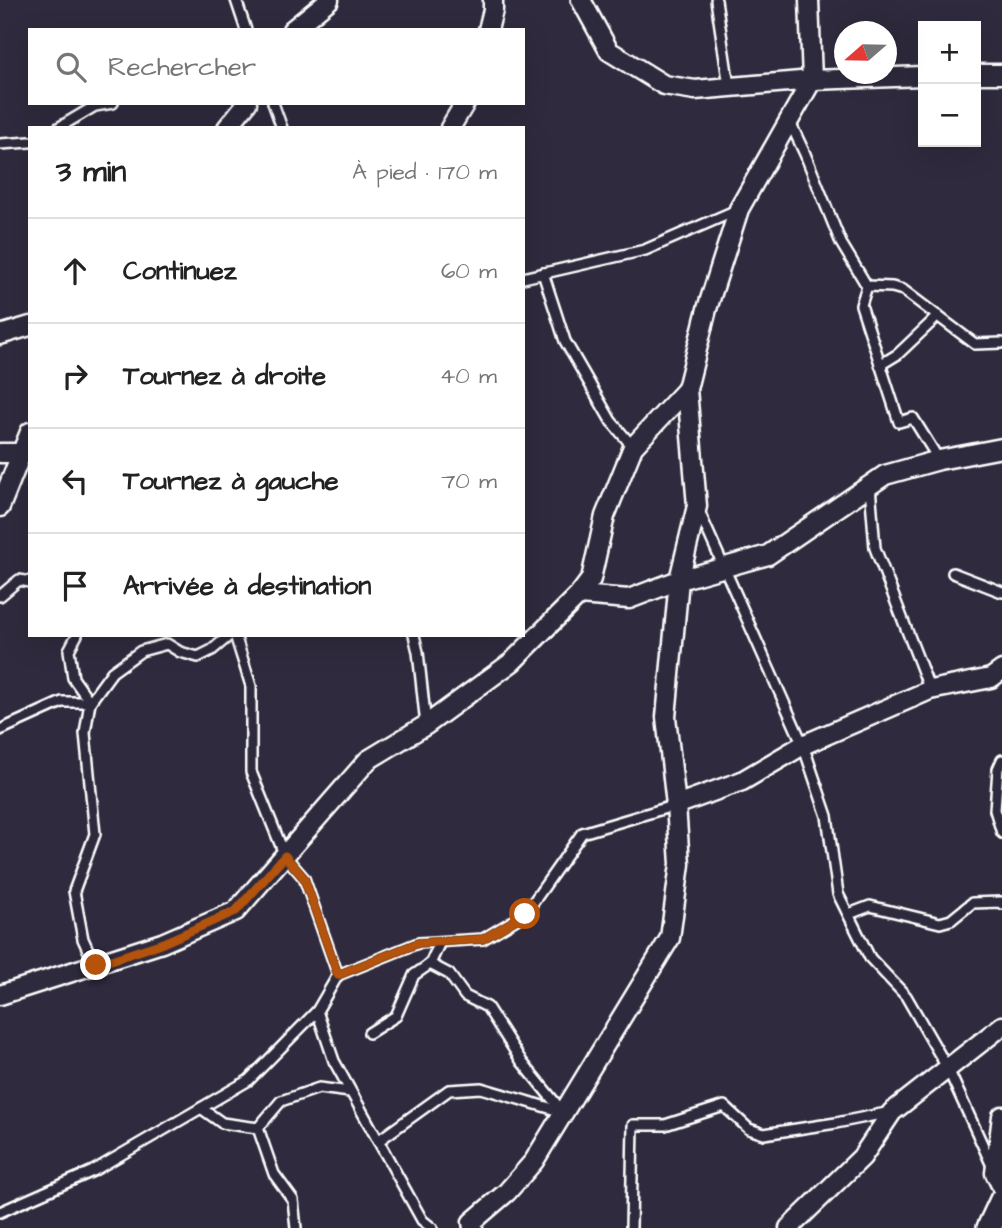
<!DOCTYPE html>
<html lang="fr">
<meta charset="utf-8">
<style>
body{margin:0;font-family:"Architects Daughter",sans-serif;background:#f2f2f2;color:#222}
.controls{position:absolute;right:21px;top:21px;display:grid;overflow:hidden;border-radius:0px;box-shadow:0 7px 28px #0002}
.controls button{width:63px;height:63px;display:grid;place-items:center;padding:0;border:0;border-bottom:2px solid #e0e0e0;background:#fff;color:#222;font:35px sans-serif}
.compass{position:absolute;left:834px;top:21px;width:63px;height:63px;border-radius:50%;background:#fff;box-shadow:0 7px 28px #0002;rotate:250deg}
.stop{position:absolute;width:21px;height:21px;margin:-16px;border:5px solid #b45309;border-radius:50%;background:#fff}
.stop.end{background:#b45309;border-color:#fff;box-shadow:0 2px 7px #0008}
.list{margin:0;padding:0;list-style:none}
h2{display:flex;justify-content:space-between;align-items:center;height:91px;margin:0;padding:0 28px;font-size:30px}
h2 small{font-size:23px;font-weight:400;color:#767676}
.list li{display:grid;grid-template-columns:46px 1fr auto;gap:21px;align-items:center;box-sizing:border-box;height:105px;padding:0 28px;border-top:2px solid #e0e0e0}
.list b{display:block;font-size:26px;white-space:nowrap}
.list em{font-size:23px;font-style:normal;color:#767676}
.icon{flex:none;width:38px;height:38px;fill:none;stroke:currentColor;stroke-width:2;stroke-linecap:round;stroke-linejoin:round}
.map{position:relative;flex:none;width:1002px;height:1228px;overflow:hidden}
.search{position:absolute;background:#fff;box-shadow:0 7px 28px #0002;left:28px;top:28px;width:497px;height:77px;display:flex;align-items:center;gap:18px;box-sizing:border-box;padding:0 24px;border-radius:0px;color:#767676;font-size:26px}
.panel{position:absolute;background:#fff;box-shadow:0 7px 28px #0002;left:28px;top:126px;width:497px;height:511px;border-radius:0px}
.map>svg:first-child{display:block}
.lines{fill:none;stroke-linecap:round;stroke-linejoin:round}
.service-casing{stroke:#fff;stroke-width:14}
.minor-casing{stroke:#fff;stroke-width:23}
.tertiary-casing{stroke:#fff;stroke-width:28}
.service{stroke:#2f2a3d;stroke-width:9}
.minor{stroke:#2f2a3d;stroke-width:18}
.tertiary{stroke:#2f2a3d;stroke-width:23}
.route{stroke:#b45309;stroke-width:9}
</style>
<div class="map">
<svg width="1002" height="1228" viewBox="0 0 1002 1228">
<rect width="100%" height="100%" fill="#2f2a3d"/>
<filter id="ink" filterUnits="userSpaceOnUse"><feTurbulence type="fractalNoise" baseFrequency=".0143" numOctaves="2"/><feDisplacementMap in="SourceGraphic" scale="14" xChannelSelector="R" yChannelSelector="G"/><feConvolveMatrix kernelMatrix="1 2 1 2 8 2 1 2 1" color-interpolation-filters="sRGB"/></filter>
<g filter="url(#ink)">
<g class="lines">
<defs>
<g id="service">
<path d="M236,0L246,30"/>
<path d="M716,0L729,86"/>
<path d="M273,103L282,128"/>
<path d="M789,120L805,154L841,243L867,286L861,305L899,422L913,418L939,460"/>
<path d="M58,128L95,106L113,103"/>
<path d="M0,144L30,142"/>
<path d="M543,273L565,341L611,421L633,447"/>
<path d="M523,278L645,250L737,210"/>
<path d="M867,286L892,287L903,290L975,344L1002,343"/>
<path d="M880,365L898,354L938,316"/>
<path d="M870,486L875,548L930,690"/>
<path d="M698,509L803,745L827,816L838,894L870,958L906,996L948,1069L993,1168"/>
<path d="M953,573L1002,592"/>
<path d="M0,596L19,580L30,582"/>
<path d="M77,635L69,650L73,678L90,702"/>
<path d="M414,635L418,652L426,725"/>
<path d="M0,730L62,702H90"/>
<path d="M1002,760L998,769L995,810L1002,833"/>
<path d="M849,914L870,906L940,923L951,920L972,903L1001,902L1002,904"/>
<path d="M430,964L449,974L465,996L487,1007L522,1062L562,1111"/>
<path d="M95,965L83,939L74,891L95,834L85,733L90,702L112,672L141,651L167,644L180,652L198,657L212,650L230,635"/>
<path d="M338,975L418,943L483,939L525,914L582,833L676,805"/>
<path d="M317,1011L334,1061L422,1220L432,1228"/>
<path d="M369,1033L396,1016L414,975L430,964L440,942"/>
<path d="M201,1108L222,1123L258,1128L274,1174L293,1200L296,1228"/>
<path d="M258,1128L281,1101L319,1088L350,1092"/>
<path d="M378,1141L449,1090L481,1088L563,1112"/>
<path d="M0,1212L93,1171L249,1080L317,1011L338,975L304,878L285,856L251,772V686L235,635"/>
<path d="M631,1228L633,1125H665L724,1106L749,1129L764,1134L836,1123L891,1112"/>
</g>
<g id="minor">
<path d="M581,0L609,51L664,85L695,90L812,80L923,76"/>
<path d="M292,30L329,0"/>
<path d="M488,30L493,10V0"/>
<path d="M976,74H1002"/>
<path d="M227,128L247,103"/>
<path d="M450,128L465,103"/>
<path d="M0,335L30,326"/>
<path d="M0,453H21"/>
<path d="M0,507L30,432"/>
<path d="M579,595L629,599L679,580L768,555L885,475L939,460L1002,448"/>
<path d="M676,805L742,781L803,745L930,690L991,678L1002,670"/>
<path d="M0,995L162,943L236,911L368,760L426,725L512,662L579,595L591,579L605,516L633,447L687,389"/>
<path d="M1002,1116L995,1173L1002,1187"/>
<path d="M473,1228L472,1222L507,1192L534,1161L670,938L680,864L676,805L666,717L679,580L697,506L687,389L707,309L739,209L812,80L809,0"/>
<path d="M789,1228L862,1157L892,1112L1002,1026"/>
</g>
<path id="tertiary" d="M989,1228L1002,1200"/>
</defs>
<use href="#service" class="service-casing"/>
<use href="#minor" class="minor-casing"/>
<use href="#tertiary" class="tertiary-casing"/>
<use href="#service" class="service"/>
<use href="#minor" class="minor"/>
<use href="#tertiary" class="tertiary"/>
</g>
</g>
<g class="lines" filter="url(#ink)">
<path class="route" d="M96,965L163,943L236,911L285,856L304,878L338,975L418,943L483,939L525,914"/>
</g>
</svg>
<div class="controls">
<button>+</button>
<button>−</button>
</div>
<svg class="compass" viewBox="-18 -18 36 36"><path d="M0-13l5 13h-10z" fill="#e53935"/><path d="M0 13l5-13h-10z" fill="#767676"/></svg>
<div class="stop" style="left:525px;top:914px"></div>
<div class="stop end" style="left:96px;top:965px"></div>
<div class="search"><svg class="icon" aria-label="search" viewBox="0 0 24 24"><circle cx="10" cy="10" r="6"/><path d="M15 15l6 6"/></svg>Rechercher</div>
<section class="panel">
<h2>3 min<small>À pied · 170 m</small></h2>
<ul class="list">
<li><svg class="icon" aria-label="ahead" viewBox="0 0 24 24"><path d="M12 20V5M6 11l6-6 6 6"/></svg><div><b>Continuez</b></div><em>60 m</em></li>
<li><svg class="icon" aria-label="right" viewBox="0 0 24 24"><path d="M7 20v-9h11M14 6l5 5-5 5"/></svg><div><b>Tournez à droite</b></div><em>40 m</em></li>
<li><svg class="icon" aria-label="left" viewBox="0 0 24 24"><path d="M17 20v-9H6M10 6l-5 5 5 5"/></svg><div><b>Tournez à gauche</b></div><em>70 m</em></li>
<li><svg class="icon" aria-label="arrive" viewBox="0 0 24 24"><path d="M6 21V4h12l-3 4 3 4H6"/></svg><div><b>Arrivée à destination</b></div></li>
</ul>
</section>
</div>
